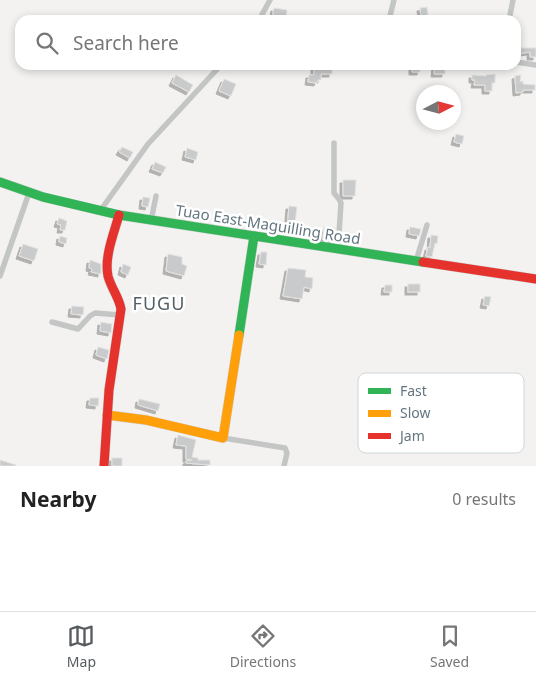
<!DOCTYPE html>
<style>
body{margin:0;font-family:"Noto Sans",sans-serif;background:#f2f2f2;color:#222}
.compass{position:absolute;left:416px;top:85px;width:45px;height:45px;border-radius:50%;background:#fff;box-shadow:0 2px 8px #0003;rotate:84deg}
.list{margin:0;padding:0;list-style:none}
h2{display:flex;justify-content:space-between;align-items:center;height:65px;margin:0;padding:0 20px;font-size:21px}
h2 small{font-size:16px;font-weight:400;color:#767676}
.icon{flex:none;width:28px;height:28px;fill:none;stroke:currentColor;stroke-width:2;stroke-linecap:round;stroke-linejoin:round}
.map{position:relative;flex:none;width:536px;height:466px;overflow:hidden}
.search{position:absolute;background:#fff;box-shadow:0 2px 8px #0003;left:15px;right:15px;top:15px;height:55px;display:flex;align-items:center;gap:12px;box-sizing:border-box;padding:0 18px;border-radius:15px;color:#767676;font-size:19px}
.sheet{height:145px;background:#fff}
nav{display:flex;justify-content:space-around;align-items:center;box-sizing:border-box;height:70px;border-top:1px solid #e0e0e0;background:#fff;font-size:14px;color:#767676}
nav a{display:grid;justify-items:center;gap:2px}
nav .on{color:#565b5e}
.map>svg:first-child{display:block}
.building{fill:#c9cacb;stroke:#e2e2e0;filter:url(#shadow)}
.lines{fill:none;stroke-linecap:round;stroke-linejoin:round}
.fast-casing{stroke:#cfd0d0;stroke-width:10}
.slow-casing{stroke:#cfd0d0;stroke-width:10}
.jam-casing{stroke:#cfd0d0;stroke-width:10}
.street{stroke:#c4c6c6;stroke-width:5.5}
.fast{stroke:#30b455;stroke-width:9}
.slow{stroke:#ff9f0a;stroke-width:9}
.jam{stroke:#e5322d;stroke-width:9}
.labels{text-anchor:middle;stroke-width:5;stroke-linejoin:round;paint-order:stroke}
.street-label{font-size:15px;fill:#637680;stroke:#fff}
.quarter-label{font-size:18px;letter-spacing:1px;fill:#515e65;stroke:#fff}
.key{fill:#fff;stroke:#d0d6d9;stroke-width:1}
.key-label{font-size:14px;fill:#637680}
</style>
<div class="map">
<svg width="536" height="466" viewBox="0 0 536 466">
<defs>
<filter id="shadow"><feDropShadow dx="-3" dy="3" stdDeviation="0" flood-color="#0004"/></filter>
</defs>
<rect width="100%" height="100%" fill="#f3f2f0"/>
<g class="building">
<path d="M427,7L428,15L421,16L420,8Z"/>
<path d="M274,8L287,10L286,20H272Z"/>
<path d="M516,45H521V48H536V57H530V52L516,54Z"/>
<path d="M314,65H332V74H321V80H318L317,83L308,82L309,75H314Z"/>
<path d="M412,65H421L420,72H412Z"/>
<path d="M435,65L445,66V74H434Z"/>
<path d="M495,74V83H492V91H485V85H474L475,80H472V75L486,76V75Z"/>
<path d="M176,75L193,85L189,92L172,83Z"/>
<path d="M521,75L520,82L523,81V84L535,85V90H523V92L516,93L515,76Z"/>
<path d="M224,79L236,84L231,96L219,91Z"/>
<path d="M456,134L464,136L462,144L454,142Z"/>
<path d="M122,147L133,152L130,158L119,152Z"/>
<path d="M187,148L198,152L196,160L185,157Z"/>
<path d="M155,162L166,167L163,173L152,169Z"/>
<path d="M343,180H356L355,196H343Z"/>
<path d="M143,197L150,198L148,207L142,206Z"/>
<path d="M289,206L297,207L294,230L287,229Z"/>
<path d="M59,218L67,221L65,230H60L61,225L57,224Z"/>
<path d="M324,227L335,228L334,242L323,240Z"/>
<path d="M410,227L421,229L419,236L409,234Z"/>
<path d="M431,235L438,236L437,244L435,243L432,257L426,256L428,247L430,248Z"/>
<path d="M60,236L67,238L66,244L59,242Z"/>
<path d="M23,244L38,249L34,261L19,256Z"/>
<path d="M261,252H267L266,265L259,264Z"/>
<path d="M168,254L182,257V264L187,266L184,276L166,271Z"/>
<path d="M90,260L101,264V274L91,272L92,269L89,268Z"/>
<path d="M123,264L131,267L128,275L121,272Z"/>
<path d="M288,268L306,270L305,277L313,278L312,289L304,287L302,299L283,296Z"/>
<rect x="408" y="284" width="12" height="8"/>
<path d="M385,285H392V292H384Z"/>
<path d="M485,296L491,297L489,306L483,305Z"/>
<path d="M72,306L84,307L83,315L71,314Z"/>
<path d="M101,322L112,324L111,333L100,331Z"/>
<path d="M98,347L109,350L107,359L96,355Z"/>
<path d="M90,398H99L98,406L89,405Z"/>
<path d="M139,399L160,404L158,411L138,405Z"/>
<path d="M178,435L196,440L192,457L198,458V460H210V465L186,463V461L192,460L186,459V446L176,445Z"/>
<rect x="112" y="458" width="10" height="8"/>
<path d="M0,460L16,465L15,466H0Z"/>
</g>
<g class="lines">
<defs>
<g id="fast">
<path d="M0,182L43,197L119,215L423,262"/>
<path d="M239,335L254,236"/>
</g>
<path id="slow" d="M107,415L146,420L223,438L239,335"/>
<g id="jam">
<path d="M423,262L536,279"/>
<path d="M104,466L109,390L121,309C119,297 111,288 108,276C104,257 114,233 119,215"/>
</g>
</defs>
<use href="#fast" class="fast-casing"/>
<use href="#slow" class="slow-casing"/>
<use href="#jam" class="jam-casing"/>
<g class="street">
<path d="M259,20L270,0"/>
<path d="M389,20L394,0"/>
<path d="M509,20L513,0"/>
<path d="M516,62L536,65"/>
<path d="M334,143V193L339,199L341,203L338,249"/>
<path d="M100,211L148,144L221,65"/>
<path d="M151,221L156,196"/>
<path d="M416,261L427,225"/>
<path d="M0,276L29,193"/>
<path d="M52,322L78,329L90,316L95,313L120,315"/>
<path d="M223,438L285,448L287,453L284,466"/>
</g>
<use href="#fast" class="fast"/>
<use href="#slow" class="slow"/>
<use href="#jam" class="jam"/>
</g>
<g class="labels">
<g class="street-label">
<text transform="translate(268 225) rotate(9)" y="5">Tuao East-Maguilling Road</text>
</g>
<g class="quarter-label">
<text x="159" y="310">FUGU</text>
</g>
</g>
<rect x="358" y="373" width="166" height="80" rx="8" class="key"/>
<rect x="368" y="388" width="23" height="6" fill="#30b455"/>
<rect x="368" y="410" width="23" height="7" fill="#ff9f0a"/>
<rect x="368" y="433" width="23" height="6" fill="#e5322d"/>
<g class="key-label">
<text x="400" y="396">Fast</text>
<text x="400" y="418">Slow</text>
<text x="400" y="441">Jam</text>
</g>
</svg>
<svg class="compass" viewBox="-18 -18 36 36"><path d="M0-13l5 13h-10z" fill="#e53935"/><path d="M0 13l5-13h-10z" fill="#767676"/></svg>
<div class="search"><svg class="icon" aria-label="search" viewBox="0 0 24 24"><circle cx="10" cy="10" r="6"/><path d="M15 15l6 6"/></svg>Search here</div>
</div>
<section class="sheet">
<h2>Nearby<small>0 results</small></h2>
<ul class="list">
</ul>
</section>
<nav>
<a class="on"><svg class="icon" aria-label="map" viewBox="0 0 24 24"><path d="M3 6l6-2 6 2 6-2v14l-6 2-6-2-6 2zM9 4v14M15 6v14"/></svg>Map</a>
<a><svg class="icon" aria-label="directions" viewBox="0 0 24 24"><path d="M12 3l9 9-9 9-9-9zM9 14v-3h6M13 9l2 2-2 2"/></svg>Directions</a>
<a><svg class="icon" aria-label="saved" viewBox="0 0 24 24"><path d="M7 4h10v16l-5-4-5 4z"/></svg>Saved</a>
</nav>
